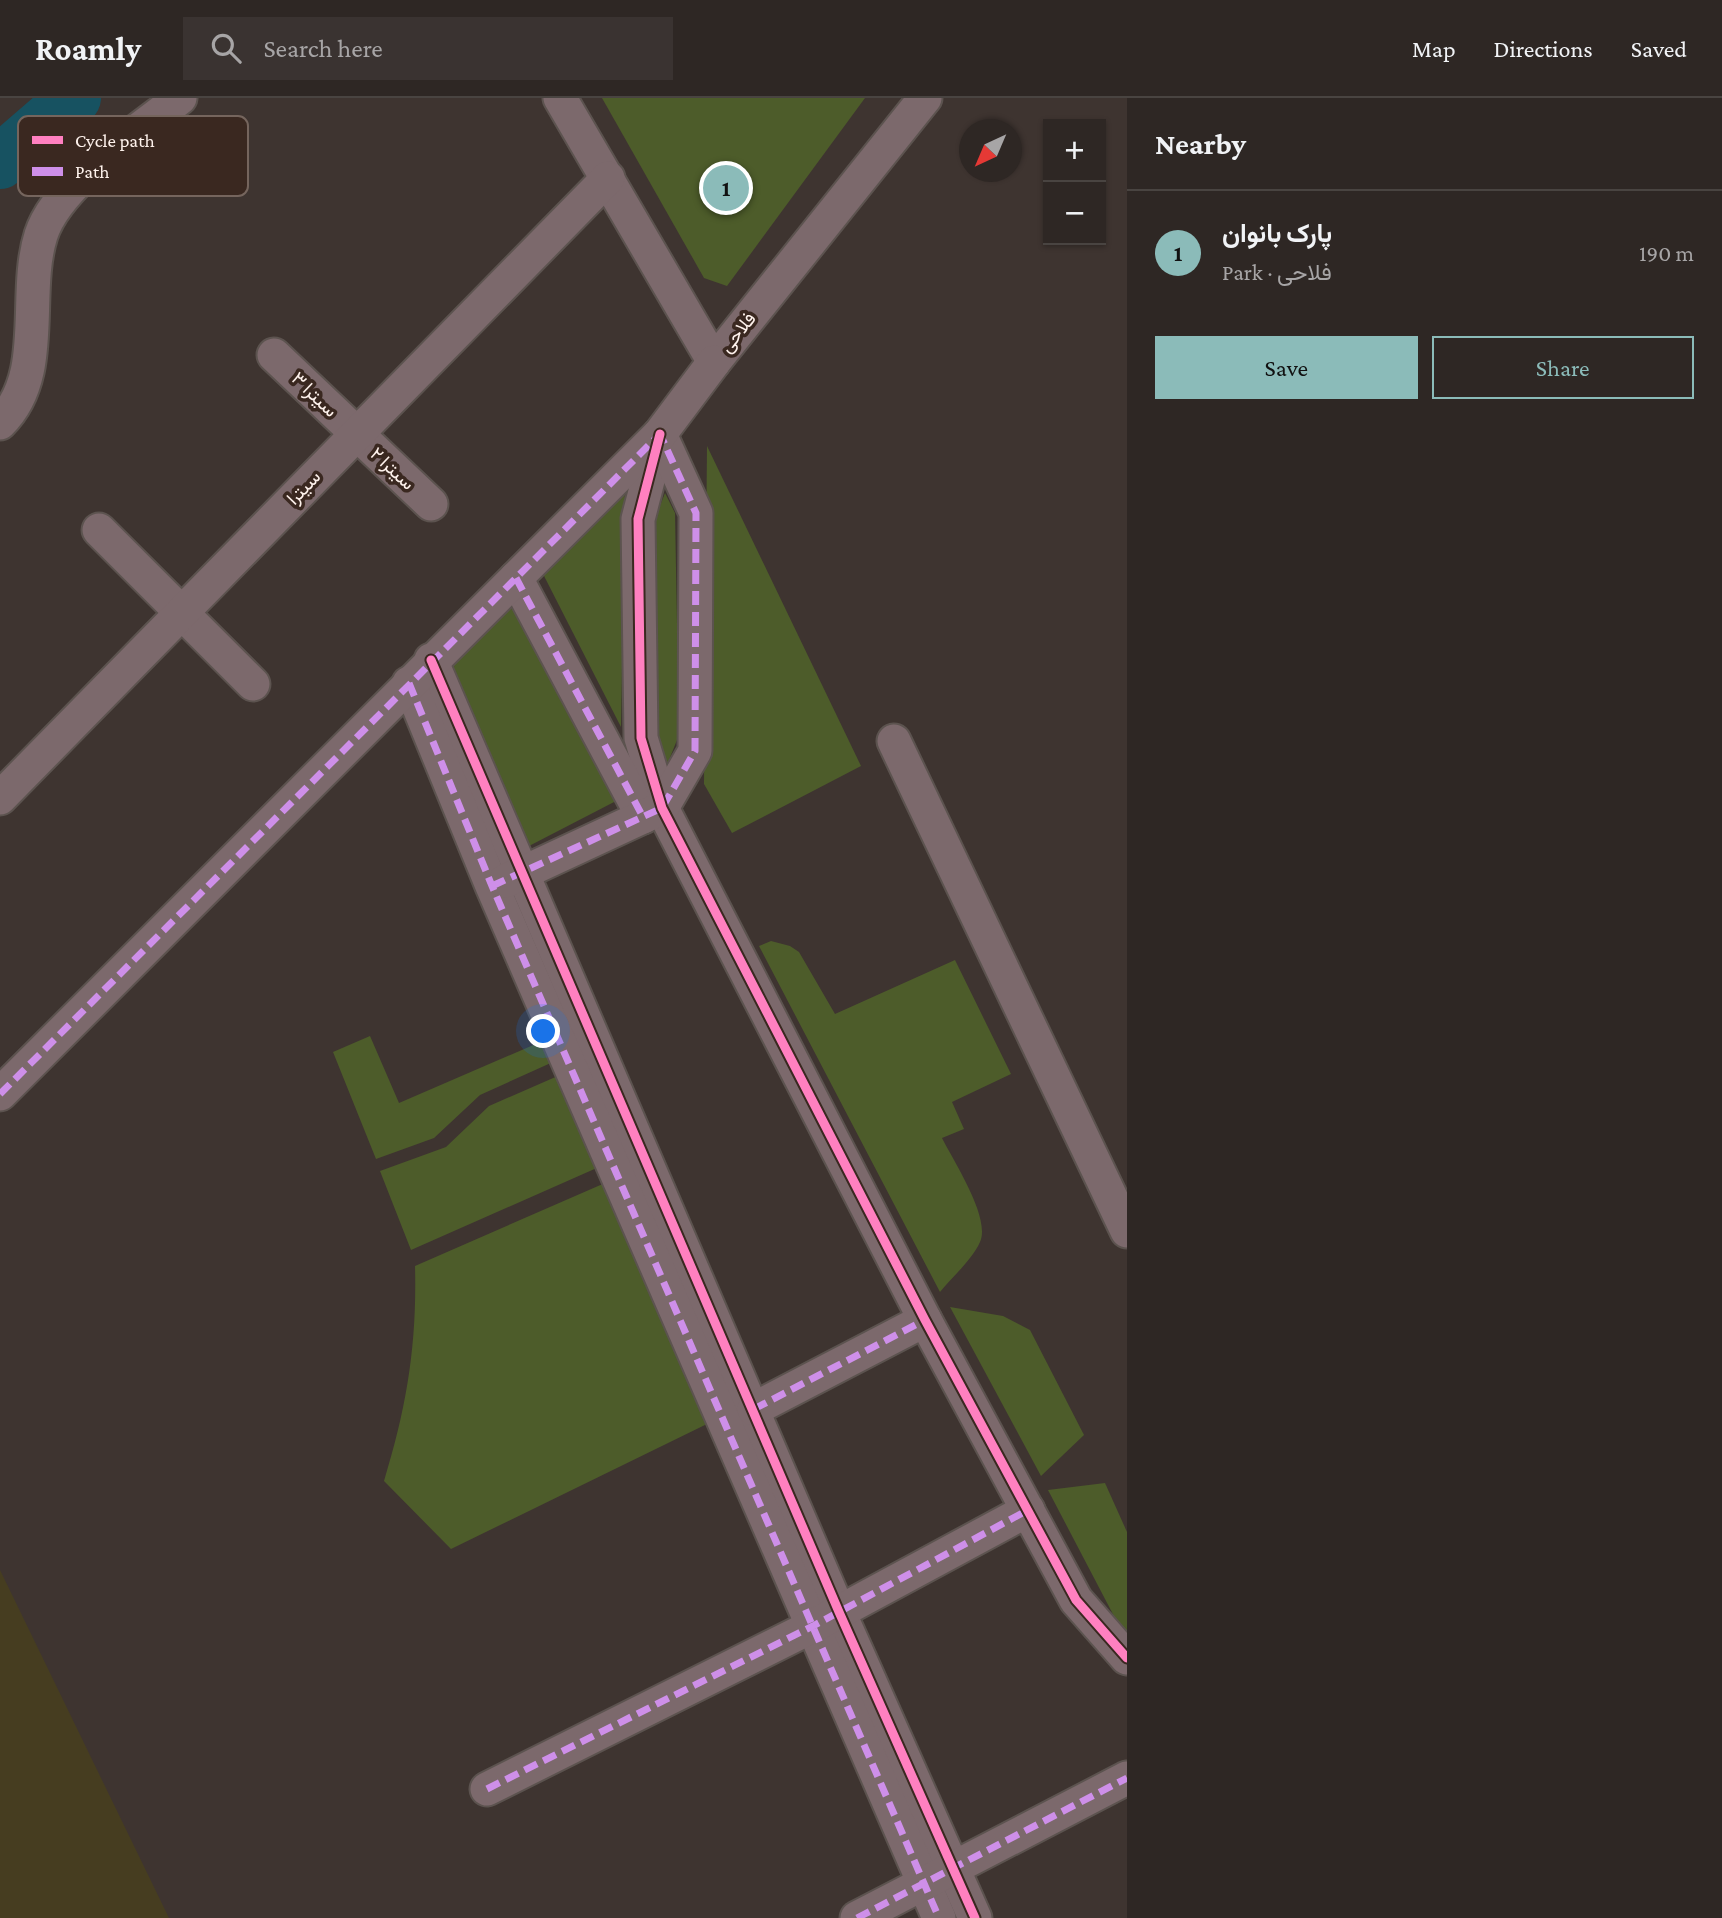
<!DOCTYPE html>
<meta charset="utf-8">
<style>
body{margin:0;font-family:"Crimson Pro",Vazirmatn,serif;background:#3a3331;color:#f1f3f6}
.controls{position:absolute;right:21px;top:21px;display:grid;overflow:hidden;border-radius:0px;box-shadow:0 2px 5px #0004}
.controls button{width:63px;height:63px;display:grid;place-items:center;padding:0;border:0;border-bottom:2px solid #494441;background:#2e2724;color:#f1f3f6;font:35px sans-serif}
.compass{position:absolute;left:959px;top:21px;width:63px;height:63px;border-radius:50%;background:#2e2724;box-shadow:0 2px 5px #0004;rotate:224deg}
.you{position:absolute;left:544px;top:934px;width:24px;height:24px;margin:-18px;border:5px solid #fff;border-radius:50%;background:#1a73e8;box-shadow:0 0 0 10px #1a73e833}
.badge{display:grid;place-items:center;width:46px;height:46px;border-radius:50%;background:#8bbbb9;color:#111;font-size:23px;font-weight:700}
.pin{position:absolute;translate:-50% -50%;border:4px solid #fff;box-shadow:0 2px 7px #0006}
.list{margin:0;padding:0;list-style:none}
h2{display:flex;justify-content:space-between;align-items:center;height:91px;margin:0;padding:0 28px;font-size:30px}
h2 small{font-size:23px;font-weight:400;color:#a7a5a6}
.list li{display:grid;grid-template-columns:46px 1fr auto;gap:21px;align-items:center;box-sizing:border-box;height:126px;padding:0 28px;border-top:2px solid #494441}
.list b{display:block;font-size:26px;white-space:nowrap}
.list p{margin:0;font-size:23px;white-space:nowrap;color:#a7a5a6}
.list em{font-size:23px;font-style:normal;color:#a7a5a6}
.actions{display:flex;gap:14px;padding:21px 28px}
.actions a{flex:1;padding:16px 0;border:2px solid #8bbbb9;border-radius:0px;text-align:center;font-size:24px;color:#8bbbb9}
.actions .main{background:#8bbbb9;color:#111}
.icon{flex:none;width:38px;height:38px;fill:none;stroke:currentColor;stroke-width:2;stroke-linecap:round;stroke-linejoin:round}
.map{position:relative;flex:none;width:1127px;height:1820px;overflow:hidden}
header{display:flex;align-items:center;gap:42px;box-sizing:border-box;height:98px;padding:0 35px;background:#2e2724;border-bottom:2px solid #494441}
header strong{font-size:33px}
nav{display:flex;gap:38px;margin-inline-start:auto;font-size:24px}
.search{width:490px;height:63px;background:#3a3331;display:flex;align-items:center;gap:18px;box-sizing:border-box;padding:0 24px;border-radius:0px;color:#a7a5a6;font-size:26px}
main{display:flex}
aside{flex:1;background:#2e2724}
.map>svg:first-child{display:block}
.green{fill:#4d5c2a}
.sand{fill:#463d20}
.lines{fill:none;stroke-linecap:round;stroke-linejoin:round}
.river{stroke:#175261;stroke-width:54}
.minor-casing{stroke:#5c534f;stroke-width:37}
.minor{stroke:#7c696c;stroke-width:33}
.quiet{stroke:#ce8fe9;stroke-width:7;stroke-dasharray:14 7;stroke-linecap:butt}
.cycleway-casing{stroke:#3a2820;stroke-width:13}
.cycleway{stroke:#ff80c0;stroke-width:9}
.labels{text-anchor:middle;stroke-width:7;stroke-linejoin:round;paint-order:stroke}
.street-label{font-size:19px;fill:#fef2ec;stroke:#3a2820}
.key{fill:#3a2820;stroke:#75655d;stroke-width:2}
.key-label{font-size:19px;fill:#fef2ec}
</style>
<header>
<strong>Roamly</strong>
<div class="search"><svg class="icon" aria-label="search" viewBox="0 0 24 24"><circle cx="10" cy="10" r="6"/><path d="M15 15l6 6"/></svg>Search here</div>
<nav><a>Map</a><a>Directions</a><a>Saved</a></nav>
</header>
<main>
<div class="map">
<svg width="1127" height="1820" viewBox="0 0 1127 1820">
<rect width="100%" height="100%" fill="#3e3430"/>
<g class="green">
<path d="M602,0H865L727,188L704,180Z"/>
<path d="M707,348L861,668L732,735L704,686Z"/>
<path d="M625,392L621,629L541,472Z"/>
<path d="M665,395L675,415L679,637L667,667L657,633L656,418Z"/>
<path d="M513,507L616,703L529,748L447,567Z"/>
<path d="M771,843L790,848L799,854L835,916L955,862L1011,976L952,1004L964,1031L942,1040C954,1064 991,1120 980,1144C972,1162 952,1179 940,1194L759,848Z"/>
<path d="M370,938L399,1005L545,942L553,964L480,997L434,1040L376,1061L333,954Z"/>
<path d="M560,977L599,1069L411,1152L380,1073L446,1049L489,1008Z"/>
<path d="M605,1085L709,1325L451,1451L384,1383C407,1308 417,1246 415,1168Z"/>
<path d="M950,1209L1003,1218L1030,1232L1084,1337L1041,1378Z"/>
<path d="M1105,1385L1127,1434V1543L1048,1392Z"/>
</g>
<path class="sand" d="M0,1472L169,1820H0Z"/>
<g class="lines">
<path class="river" d="M0,64L74,0"/>
<defs>
<g id="minor">
<path d="M560,0L714,264L925,0"/>
<path d="M274,257L431,406"/>
<path d="M0,325C49,277 22,197 41,137C57,86 138,33 180,0"/>
<path d="M660,336L638,421L641,640L662,710L925,1222L1076,1502L1127,1560"/>
<path d="M99,432L253,586"/>
<path d="M516,480L643,719"/>
<path d="M431,562L839,1514L975,1820"/>
<path d="M409,585L492,788L939,1820"/>
<path d="M894,643L1127,1133"/>
<path d="M0,700L608,80"/>
<path d="M505,783L662,710L695,653L696,415L660,336"/>
<path d="M0,996L660,336L714,264"/>
<path d="M754,1311L925,1222"/>
<path d="M487,1691L813,1528L1028,1412"/>
<path d="M857,1820L1127,1680"/>
</g>
</defs>
<use href="#minor" class="minor-casing"/>
<use href="#minor" class="minor"/>
<g class="quiet">
<path d="M516,480L643,719"/>
<path d="M409,585L492,788L939,1820"/>
<path d="M492,788L662,710L695,653L696,415L660,336"/>
<path d="M0,996L658,338"/>
<path d="M754,1311L925,1222"/>
<path d="M487,1691L813,1528L1028,1412"/>
<path d="M857,1820L1127,1680"/>
</g>
<defs>
<g id="cycleway">
<path d="M660,336L638,421L641,640L662,710L925,1222L1076,1502L1127,1560"/>
<path d="M431,562L839,1514L975,1820"/>
</g>
</defs>
<use href="#cycleway" class="cycleway-casing"/>
<use href="#cycleway" class="cycleway"/>
</g>
<g class="labels">
<g class="street-label">
<text transform="translate(737 234) rotate(-51)" y="7">فلاحی</text>
<text transform="translate(315 296) rotate(44)" y="7">سیترا ۳</text>
<text transform="translate(393 370) rotate(43)" y="7">سیترا ۲</text>
<text transform="translate(303 389) rotate(-46)" y="7">سیترا</text>
</g>
</g>
<rect x="18" y="18" width="230" height="80" rx="10" class="key"/>
<rect x="32" y="38" width="31" height="8" fill="#ff80c0"/>
<rect x="32" y="69" width="31" height="9" fill="#ce8fe9"/>
<g class="key-label">
<text x="75" y="49">Cycle path</text>
<text x="75" y="80">Path</text>
</g>
</svg>
<div class="controls">
<button>+</button>
<button>−</button>
</div>
<svg class="compass" viewBox="-18 -18 36 36"><path d="M0-13l5 13h-10z" fill="#e53935"/><path d="M0 13l5-13h-10z" fill="#a7a5a6"/></svg>
<div class="you"></div>
<div class="pin badge" style="left:726px;top:90px">1</div>
</div>
<aside>
<h2>Nearby<small></small></h2>
<ul class="list">
<li><span class="badge">1</span><div><b>پارک بانوان</b><p>Park · فلاحی</p></div><em>190 m</em></li>
</ul>
<div class="actions"><a class="main">Save</a><a>Share</a></div>
</aside>
</main>
